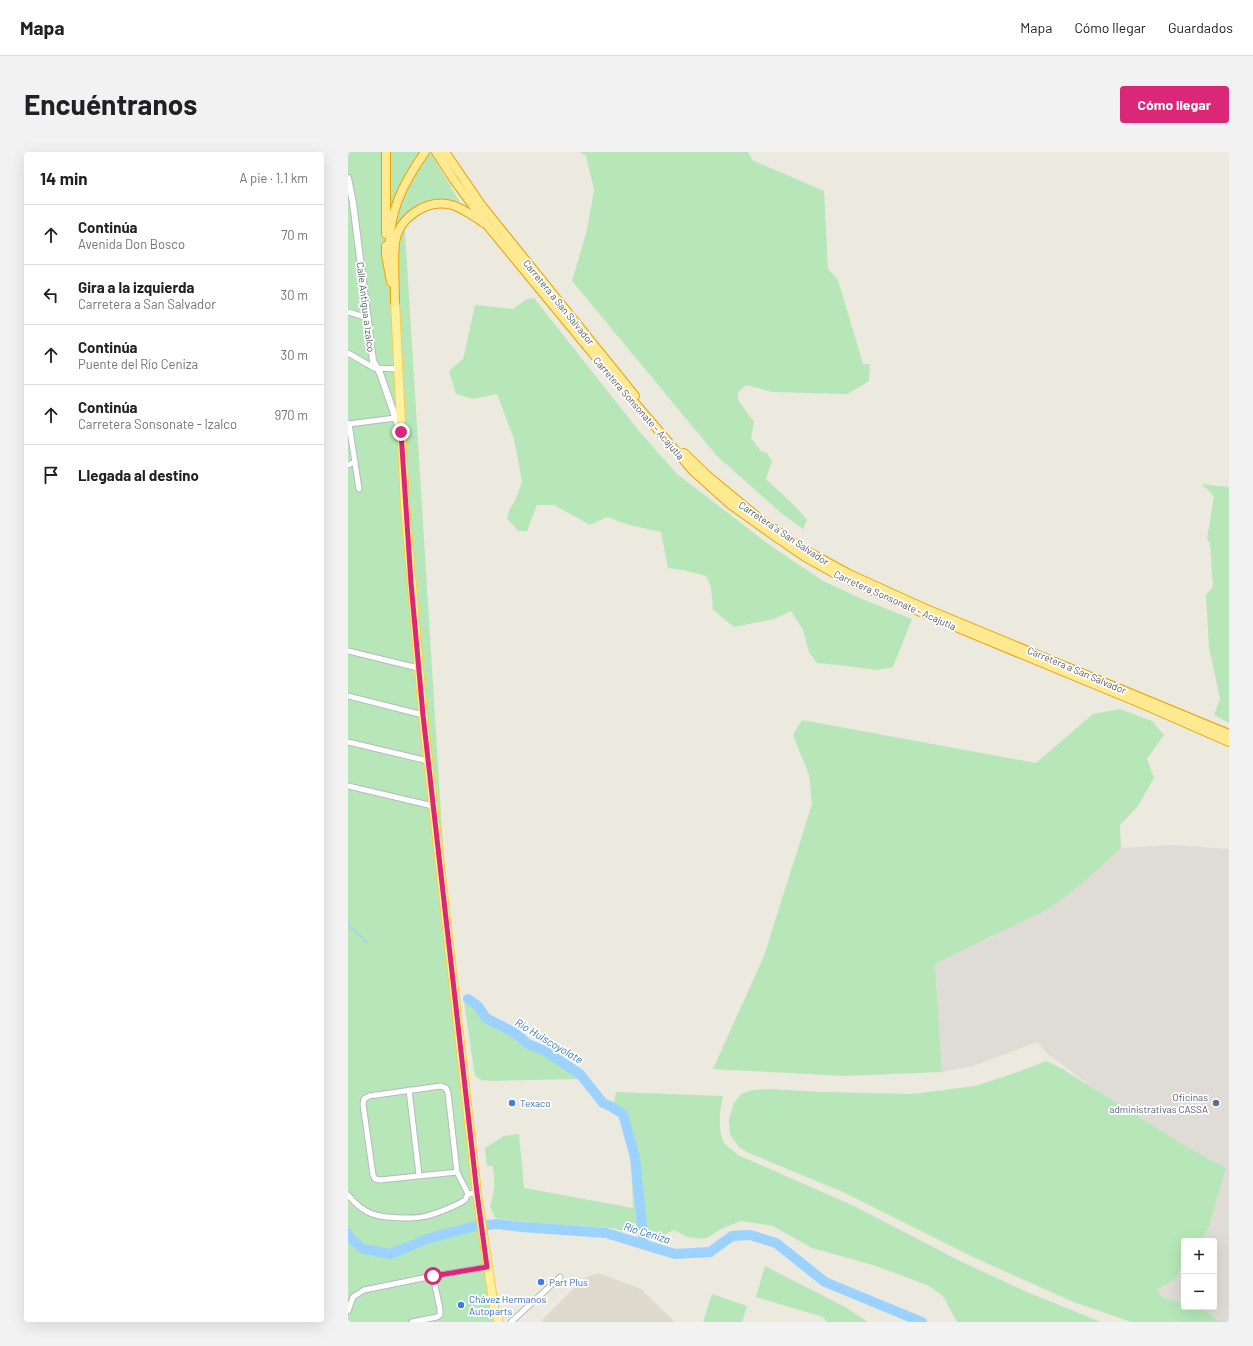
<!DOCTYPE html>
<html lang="es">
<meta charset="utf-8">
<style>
body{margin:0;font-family:Barlow,sans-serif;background:#f2f2f2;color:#202124}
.controls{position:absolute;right:12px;bottom:12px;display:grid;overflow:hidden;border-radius:4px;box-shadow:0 4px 16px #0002}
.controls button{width:36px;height:36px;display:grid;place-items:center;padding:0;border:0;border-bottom:1px solid #e0e0e0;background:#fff;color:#202124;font:20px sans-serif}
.stop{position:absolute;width:12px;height:12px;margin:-9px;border:3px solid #db2777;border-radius:50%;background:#fff}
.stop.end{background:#db2777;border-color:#fff;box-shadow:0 1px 4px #0008}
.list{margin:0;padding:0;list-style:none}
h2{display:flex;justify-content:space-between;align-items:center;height:52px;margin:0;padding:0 16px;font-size:17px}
h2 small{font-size:13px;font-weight:400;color:#757577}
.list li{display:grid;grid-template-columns:26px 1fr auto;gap:12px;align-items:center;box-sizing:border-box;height:60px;padding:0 16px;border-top:1px solid #e0e0e0}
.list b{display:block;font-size:15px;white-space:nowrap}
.list p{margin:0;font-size:13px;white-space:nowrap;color:#757577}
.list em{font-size:13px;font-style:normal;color:#757577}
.icon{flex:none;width:22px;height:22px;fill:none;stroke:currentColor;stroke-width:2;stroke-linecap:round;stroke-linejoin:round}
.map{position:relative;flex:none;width:881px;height:1170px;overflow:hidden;border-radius:4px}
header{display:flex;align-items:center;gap:24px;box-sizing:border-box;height:56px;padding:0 20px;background:#fff;border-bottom:1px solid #e0e0e0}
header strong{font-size:19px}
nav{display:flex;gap:22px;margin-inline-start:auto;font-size:14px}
.intro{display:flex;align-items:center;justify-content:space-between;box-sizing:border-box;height:96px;padding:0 24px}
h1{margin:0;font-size:28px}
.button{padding:10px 18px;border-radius:4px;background:#db2777;color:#fff;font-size:14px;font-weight:700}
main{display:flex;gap:24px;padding:0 24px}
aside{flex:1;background:#fff;border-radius:4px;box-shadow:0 4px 16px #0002}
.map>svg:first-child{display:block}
.industrial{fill:#dfdcd6}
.education{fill:#dedbce}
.green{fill:#b7e7b8}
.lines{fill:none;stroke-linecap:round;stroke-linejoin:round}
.stream{stroke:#9bd2ff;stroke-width:1.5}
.river{stroke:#9bd2ff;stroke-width:10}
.minor-casing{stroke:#b6b9bf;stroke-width:7}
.tertiary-casing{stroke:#b6b9bf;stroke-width:8}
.primary-casing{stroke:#fdcc46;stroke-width:10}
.trunk-casing{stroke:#eaa400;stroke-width:10}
.minor{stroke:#fff;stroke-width:5}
.tertiary{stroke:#fff;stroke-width:6}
.primary{stroke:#fff1a0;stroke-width:8}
.trunk{stroke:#ffe991;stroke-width:8}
.route{stroke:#db2777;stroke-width:5}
.shop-dot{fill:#3f7fe0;stroke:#fff;stroke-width:1.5}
.service-dot{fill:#5c6f8a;stroke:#fff;stroke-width:1.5}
.labels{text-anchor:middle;stroke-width:3.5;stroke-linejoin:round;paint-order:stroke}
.street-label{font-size:10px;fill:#575b61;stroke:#fff}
.service-label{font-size:10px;fill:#4e5e75;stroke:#fff;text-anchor:end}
.shop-label{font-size:10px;fill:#366cbe;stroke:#fff;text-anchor:start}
.water-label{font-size:11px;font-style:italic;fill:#3377c2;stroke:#fff}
</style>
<header>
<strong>Mapa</strong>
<nav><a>Mapa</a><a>Cómo llegar</a><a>Guardados</a></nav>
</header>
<div class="intro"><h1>Encuéntranos</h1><a class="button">Cómo llegar</a></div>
<main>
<aside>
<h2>14 min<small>A pie · 1.1 km</small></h2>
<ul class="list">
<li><svg class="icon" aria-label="ahead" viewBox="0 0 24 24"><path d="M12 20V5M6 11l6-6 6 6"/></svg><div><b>Continúa</b><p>Avenida Don Bosco</p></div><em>70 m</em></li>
<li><svg class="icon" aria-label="left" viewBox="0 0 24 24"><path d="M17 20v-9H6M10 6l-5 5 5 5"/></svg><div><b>Gira a la izquierda</b><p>Carretera a San Salvador</p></div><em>30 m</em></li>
<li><svg class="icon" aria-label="ahead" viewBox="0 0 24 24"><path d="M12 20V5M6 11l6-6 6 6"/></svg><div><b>Continúa</b><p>Puente del Río Ceniza</p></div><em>30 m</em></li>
<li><svg class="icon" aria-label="ahead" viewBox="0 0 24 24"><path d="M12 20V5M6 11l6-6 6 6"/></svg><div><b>Continúa</b><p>Carretera Sonsonate - Izalco</p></div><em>970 m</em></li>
<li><svg class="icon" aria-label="arrive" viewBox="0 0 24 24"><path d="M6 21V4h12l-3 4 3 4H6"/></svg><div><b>Llegada al destino</b></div></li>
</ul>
</aside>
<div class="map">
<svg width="881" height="1170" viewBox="0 0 881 1170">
<rect width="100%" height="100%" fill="#ece9de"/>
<g class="industrial">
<path d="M826,693L881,697V1170L867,1167L860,1160L845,1155H866V1089H851L860,1077L878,1016L839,995L745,936L700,902L689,890L625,914L594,920L587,812L644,785L742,725L773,696Z"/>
<path d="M836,1114V1152L814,1145L809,1138L826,1128Z"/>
</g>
<path class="education" d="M251,1121L293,1137L323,1166L326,1170H192L236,1126Z"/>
<g class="green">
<path d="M0,0H73L54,29L55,48L66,25L82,0L112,50C109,50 106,49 103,48C85,45 68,52 56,64L100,775L150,1170H0Z"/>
<path d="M232,0H400L404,8L476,39L480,117L490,128L515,212H522L521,229L500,242L424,240L398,233L390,240V248L406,270L403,286L413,299L419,301L424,309L418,327L448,355L459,368L455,377L433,361L369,304L224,129L239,78L246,38L238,4Z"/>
<path d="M186,146L291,279L329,322L423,394L475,429L514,447L564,467L545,515L529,518L491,513L469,511L461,500L455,478L443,459L426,467L386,475L365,458L363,435L358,424L335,418L320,416L313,380L281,373L259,365L242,373L206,353H189L179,379H170L159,366L162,356L167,349L174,330L166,287L149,242L125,247L108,242L101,219L115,207L127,153L165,157L179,147Z"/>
<path d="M854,332L881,335V571L866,563L872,547L861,495L858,443L865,435L862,391L859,387L866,344Z"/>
<path d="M772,557L804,569L816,583L799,607L806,626L790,654L772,673L773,696L742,725L702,756L587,812L594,920L496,924L365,917L416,804L464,652L461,623L445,583L454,568L688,611L745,562Z"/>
<path d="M116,850L129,856L137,868L166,881L179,892L196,900L233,927L143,929L133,928L127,924Z"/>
<path d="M698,909L713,916L839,995L878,1016L860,1077L851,1089H836V1114L826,1128L809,1138L814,1145L836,1152V1155H845L860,1160L867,1167L881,1170H783L723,1149L627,1106L495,1040L401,1001L392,996L382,983L381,967L386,951L393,942L405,938L420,937L476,940L564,942L627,934L667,921Z"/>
<path d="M268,940L375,944C372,957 369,980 377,992C381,996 386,999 390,1003L506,1054L614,1110L679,1140L753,1170H609L595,1144L579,1133L525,1113L464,1096L425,1074L393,1069L375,1076L357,1087L339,1085L326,1078L311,1085L304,1082H287L263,1076L193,1072L147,1066L142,1054C147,1039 147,1030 145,1014H139L137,996L156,984L171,982L176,1036L285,1056L283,1007L272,965L264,959Z"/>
<path d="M417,1114L499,1156L520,1170H479L475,1165L408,1145Z"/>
<path d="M364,1142L399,1154L394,1170H355Z"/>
</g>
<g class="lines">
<path class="stream" d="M0,770L3,776L19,790"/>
<g class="river">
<path d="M120,847L130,854L138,866L167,881L180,892L197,899L232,922L255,951L264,955L275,962L287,1005L296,1092"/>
<path d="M0,1081L2,1086L15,1097L42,1102L60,1095L79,1087L123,1075L149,1072L174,1075L258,1081L327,1102L362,1100L384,1084L402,1083L428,1091L477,1130L574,1170"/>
</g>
<defs>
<g id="minor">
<path d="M0,160L20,166"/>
<path d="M0,201L26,216L50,217"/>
<path d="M0,271L1,272L11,337"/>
<path d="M1,272L47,266"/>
<path d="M0,313L7,310"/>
<path d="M0,499L70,516"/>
<path d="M0,544L75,563"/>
<path d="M0,590L80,609"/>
<path d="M0,634L85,654"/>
<path d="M61,938L71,1023"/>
<path d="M109,1020L32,1028L27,1027L25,1023L15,952L16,947L21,944L93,934L98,936L100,941L109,1020L120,1042L129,1041"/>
<path d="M0,1043C17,1064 32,1066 58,1066C66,1066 74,1066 82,1063C93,1060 104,1055 114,1050L117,1048L120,1042"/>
<path d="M0,1159L5,1145L16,1138L85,1124L139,1115"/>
<path d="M64,1170L89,1165L92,1163V1157L85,1124"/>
<path d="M163,1170L212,1125"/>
</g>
<path id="tertiary" d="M0,26L5,51L25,209L32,221L52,279"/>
<path id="primary" d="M47,150L57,353L75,563L129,1041L146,1155L151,1170"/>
<g id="trunk">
<path d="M88,0L106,28L139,73L246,203L345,319L383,353L425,383L457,405L491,424L586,466L794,552L881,590"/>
<path d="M97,0L134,54L287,244"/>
<path d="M38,82V0"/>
<path d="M38,94V103L43,130"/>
<path d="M42,99C39,62 56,30 77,0"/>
<path d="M47,150C47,131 45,110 47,91C50,66 79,46 104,53C115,56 126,65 136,71"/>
<path d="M336,301L360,324L412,367L457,398L501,422L576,456L881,582"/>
</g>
</defs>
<use href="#minor" class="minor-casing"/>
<use href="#tertiary" class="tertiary-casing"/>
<use href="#primary" class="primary-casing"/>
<use href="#trunk" class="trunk-casing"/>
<use href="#minor" class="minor"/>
<use href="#tertiary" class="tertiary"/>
<use href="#primary" class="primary"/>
<use href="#trunk" class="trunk"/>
</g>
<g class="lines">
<path class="route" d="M53,280L63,431L75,563L129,1041L139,1115L85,1124"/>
</g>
<g class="shop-dot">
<circle cx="164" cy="951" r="4"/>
<circle cx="193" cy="1130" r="4"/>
<circle cx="113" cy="1153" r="4"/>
</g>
<circle class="service-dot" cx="868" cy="951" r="4"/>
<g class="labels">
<g class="street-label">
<text transform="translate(211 150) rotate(51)" y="4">Carretera a San Salvador</text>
<text transform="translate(18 155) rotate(83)" y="4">Calle Antigua a Izalco</text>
<text transform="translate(291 256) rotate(49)" y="4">Carretera Sonsonate - Acajutla</text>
<text transform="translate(436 381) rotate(34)" y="4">Carretera a San Salvador</text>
<text transform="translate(547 448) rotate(24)" y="4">Carretera Sonsonate - Acajutla</text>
<text transform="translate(729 518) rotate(23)" y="4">Carretera a San Salvador</text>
</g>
<g class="service-label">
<text x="860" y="949">Oficinas<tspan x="860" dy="12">administrativas CASSA</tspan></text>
</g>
<g class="shop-label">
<text x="172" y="955">Texaco</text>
<text x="201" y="1134">Part Plus</text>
<text x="121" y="1151">Chávez Hermanos<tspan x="121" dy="12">Autoparts</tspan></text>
</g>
<g class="water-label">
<text transform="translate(201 889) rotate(31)" y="4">Río Huiscoyolate</text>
<text transform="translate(299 1081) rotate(17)" y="4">Río Ceniza</text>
</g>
</g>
</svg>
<div class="controls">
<button>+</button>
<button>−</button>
</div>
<div class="stop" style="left:85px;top:1124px"></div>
<div class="stop end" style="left:53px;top:280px"></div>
</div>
</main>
